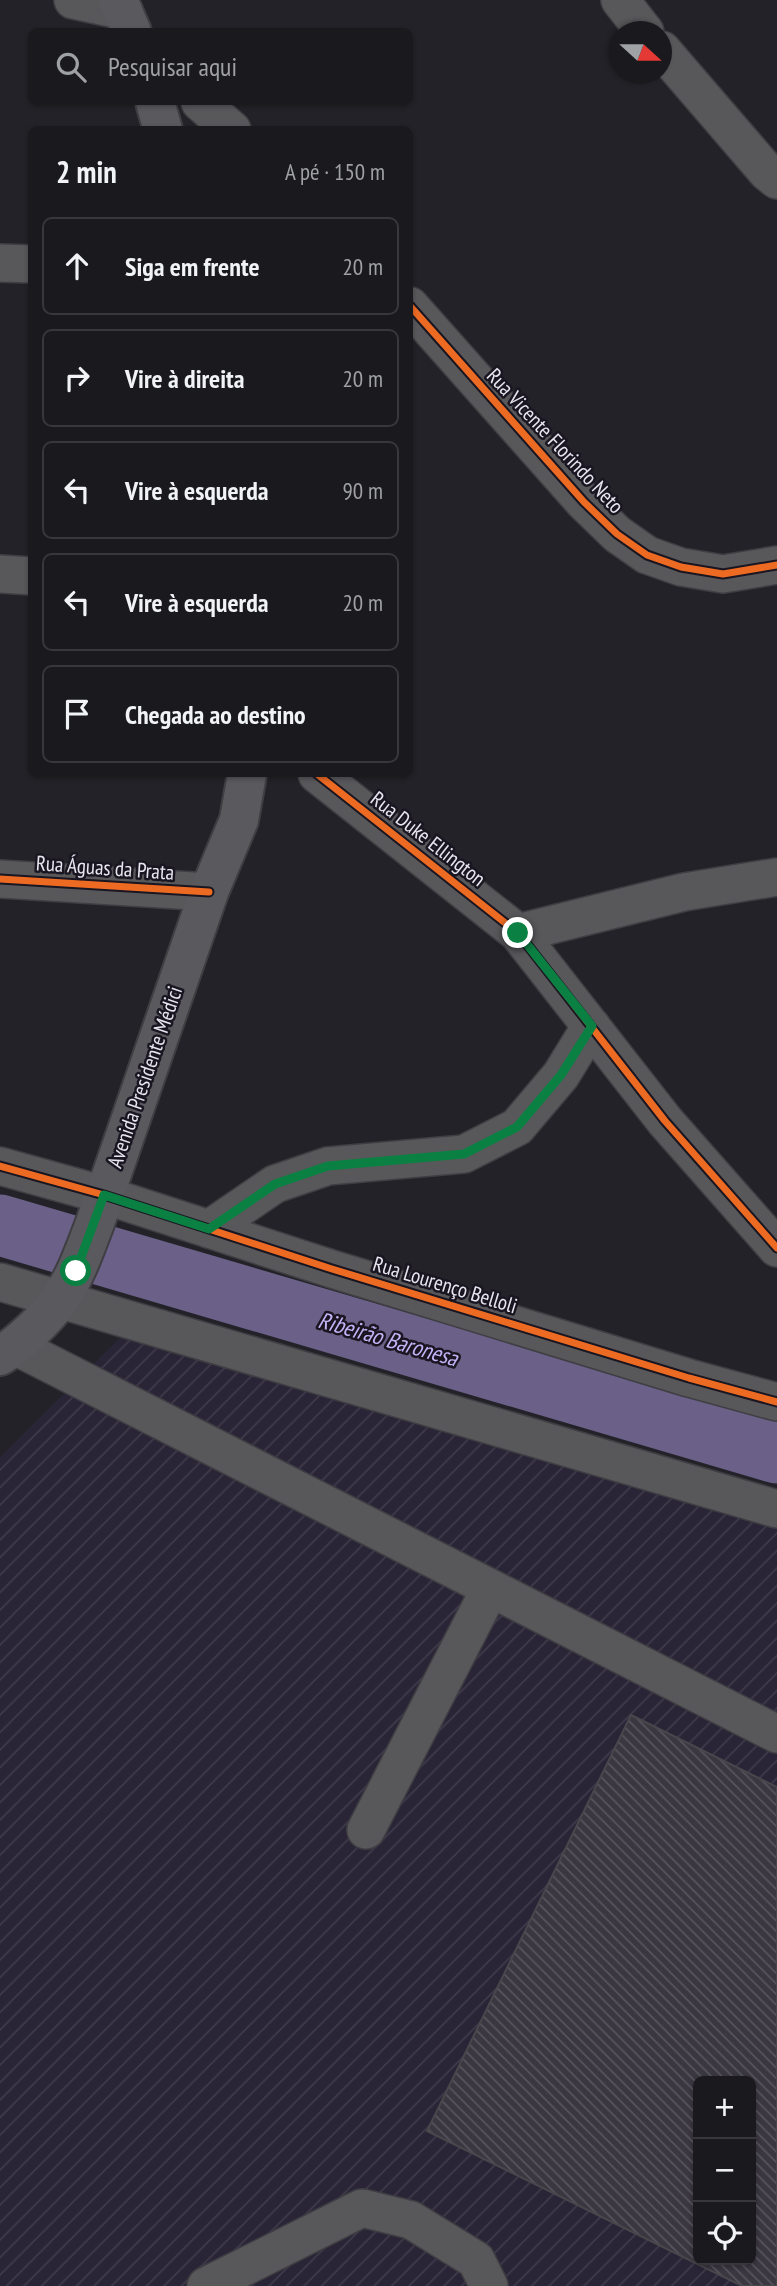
<!DOCTYPE html>
<html lang="pt">
<meta charset="utf-8">
<style>
body{margin:0;font-family:"PT Sans Narrow",sans-serif;background:#232327;color:#f1f3f6}
.controls{position:absolute;right:21px;bottom:21px;display:grid;overflow:hidden;border-radius:10px;box-shadow:0 2px 5px #0004}
.controls button{width:63px;height:63px;display:grid;place-items:center;padding:0;border:0;border-bottom:2px solid #38383c;background:#1a1a1e;color:#f1f3f6;font:35px sans-serif}
.compass{position:absolute;left:609px;top:21px;width:63px;height:63px;border-radius:50%;background:#1a1a1e;box-shadow:0 2px 5px #0004;rotate:111deg}
.stop{position:absolute;width:21px;height:21px;margin:-16px;border:5px solid #0b8043;border-radius:50%;background:#fff}
.stop.end{background:#0b8043;border-color:#fff;box-shadow:0 2px 7px #0008}
.list{margin:0;padding:0;list-style:none}
h2{display:flex;justify-content:space-between;align-items:center;height:91px;margin:0;padding:0 28px;font-size:30px}
h2 small{font-size:23px;font-weight:400;color:#9fa1a4}
.list li{display:grid;grid-template-columns:46px 1fr auto;gap:21px;align-items:center;box-sizing:border-box;height:98px;margin:0 14px 14px;padding:0 14px;border:2px solid #38383c;border-radius:10px}
.list b{display:block;font-size:26px;white-space:nowrap}
.list em{font-size:23px;font-style:normal;color:#9fa1a4}
.icon{flex:none;width:38px;height:38px;fill:none;stroke:currentColor;stroke-width:2;stroke-linecap:round;stroke-linejoin:round}
.map{position:relative;flex:none;width:777px;height:2286px;overflow:hidden}
.search{position:absolute;background:#1a1a1e;box-shadow:0 2px 5px #0004;left:28px;top:28px;width:385px;height:77px;display:flex;align-items:center;gap:18px;box-sizing:border-box;padding:0 24px;border-radius:10px;color:#9fa1a4;font-size:26px}
.panel{position:absolute;background:#1a1a1e;box-shadow:0 2px 5px #0004;left:28px;top:126px;width:385px;height:651px;border-radius:10px}
.map>svg:first-child{display:block}
.industrial{fill:url(#industrial-furrows);fill-rule:evenodd}
.lines{fill:none;stroke-linecap:round;stroke-linejoin:round}
.river{stroke:#6b6188;stroke-width:61}
.building{fill:url(#building-back-hatch);stroke:#48474c;stroke-width:2;fill-rule:evenodd}
.minor-casing{stroke:#3f3e43;stroke-width:40}
.major-casing{stroke:#3f3e43;stroke-width:42}
.minor{stroke:#58585b;stroke-width:37}
.major{stroke:#5a595e;stroke-width:38}
.cycleway-casing{stroke:#191621;stroke-width:11}
.cycleway{stroke:#ed6a23;stroke-width:7}
.route{stroke:#0b8043;stroke-width:9}
.labels{text-anchor:middle;stroke-width:5;stroke-linejoin:round;paint-order:stroke}
.street-label{font-size:21px;fill:#e7e5ee;stroke:#191621}
.water-label{font-size:23px;font-style:italic;fill:#c4b2f6;stroke:#191621}
</style>
<div class="map">
<svg width="777" height="2286" viewBox="0 0 777 2286">
<defs>
<pattern id="industrial-furrows" width="10" height="10" patternUnits="userSpaceOnUse" patternTransform="scale(1.75)"><rect width="10" height="10" fill="#2a2536"/><path d="M-1 1l2-2M0 10L10 0M9 11l2-2" fill="none" stroke="#3f3a4a"/></pattern>
<pattern id="building-back-hatch" width="6" height="6" patternUnits="userSpaceOnUse" patternTransform="scale(1.75)"><rect width="6" height="6" fill="#3a3741"/><path d="M-1 5l2 2M0 0l6 6M5-1l2 2" fill="none" stroke="#56545d"/></pattern>
</defs>
<rect width="100%" height="100%" fill="#232228"/>
<path class="industrial" d="M121,1337L777,1527V2286H0V1457ZM698,2081H751V2260H698Z"/>
<g class="lines">
<path class="river" d="M0,1225L777,1453"/>
</g>
<path class="building" d="M631,1715L777,1787V2286H742L427,2131ZM698,2081H751V2260H698Z"/>
<g class="lines">
<defs>
<g id="minor">
<path d="M73,0L124,11"/>
<path d="M620,0L645,32"/>
<path d="M662,50L767,172L777,180"/>
<path d="M200,102L232,130"/>
<path d="M0,263L32,264"/>
<path d="M410,306L584,502L617,534L647,555L681,567L723,574L777,565"/>
<path d="M0,574L32,576"/>
<path d="M317,774L518,933L665,1121L777,1248"/>
<path d="M0,879L209,892"/>
<path d="M518,933L684,892L777,877"/>
<path d="M0,1166L104,1195L332,1269L689,1378L777,1402"/>
<path d="M209,1229L275,1184L328,1166L464,1154L517,1127L561,1075L591,1026"/>
<path d="M0,1282L777,1509"/>
<path d="M15,1346L777,1734"/>
<path d="M366,1830L490,1589"/>
<path d="M206,2286L362,2208L411,2220L476,2260L489,2286"/>
</g>
<g id="major">
<path d="M118,0L132,32"/>
<path d="M155,102L163,130"/>
<path d="M0,1356C19,1344 47,1318 60,1299C76,1276 85,1249 95,1223L209,892L239,820L247,774"/>
</g>
</defs>
<use href="#minor" class="minor-casing"/>
<use href="#major" class="major-casing"/>
<use href="#minor" class="minor"/>
<use href="#major" class="major"/>
<defs>
<g id="cycleway">
<path d="M410,306L584,502L617,534L647,555L681,567L723,574L777,565"/>
<path d="M317,774L518,933L665,1121L777,1248"/>
<path d="M0,879L209,892"/>
<path d="M0,1166L104,1195L332,1269L689,1378L777,1402"/>
</g>
</defs>
<use href="#cycleway" class="cycleway-casing"/>
<use href="#cycleway" class="cycleway"/>
</g>
<g class="lines">
<path class="route" d="M76,1271L104,1195L209,1229L275,1184L328,1166L464,1154L517,1127L561,1075L592,1026L518,933"/>
</g>
<g class="labels">
<g class="street-label">
<text transform="translate(555 441) rotate(47)" y="7">Rua Vicente Florindo Neto</text>
<text transform="translate(428 839) rotate(38)" y="7">Rua Duke Ellington</text>
<text transform="translate(105 868) rotate(4)" y="7">Rua Águas da Prata</text>
<text transform="translate(145 1077) rotate(-71)" y="7">Avenida Presidente Médici</text>
<text transform="translate(445 1285) rotate(17)" y="7">Rua Lourenço Belloli</text>
</g>
<g class="water-label">
<text transform="translate(388 1339) rotate(16)" y="8">Ribeirão Baronesa</text>
</g>
</g>
</svg>
<div class="controls">
<button>+</button>
<button>−</button>
<button><svg class="icon" aria-label="locate" viewBox="0 0 24 24"><circle cx="12" cy="12" r="6"/><path d="M12 2v4M12 18v4M2 12h4M18 12h4"/></svg></button>
</div>
<svg class="compass" viewBox="-18 -18 36 36"><path d="M0-13l5 13h-10z" fill="#e53935"/><path d="M0 13l5-13h-10z" fill="#9fa1a4"/></svg>
<div class="stop" style="left:76px;top:1271px"></div>
<div class="stop end" style="left:518px;top:933px"></div>
<div class="search"><svg class="icon" aria-label="search" viewBox="0 0 24 24"><circle cx="10" cy="10" r="6"/><path d="M15 15l6 6"/></svg>Pesquisar aqui</div>
<section class="panel">
<h2>2 min<small>A pé · 150 m</small></h2>
<ul class="list">
<li><svg class="icon" aria-label="ahead" viewBox="0 0 24 24"><path d="M12 20V5M6 11l6-6 6 6"/></svg><div><b>Siga em frente</b></div><em>20 m</em></li>
<li><svg class="icon" aria-label="right" viewBox="0 0 24 24"><path d="M7 20v-9h11M14 6l5 5-5 5"/></svg><div><b>Vire à direita</b></div><em>20 m</em></li>
<li><svg class="icon" aria-label="left" viewBox="0 0 24 24"><path d="M17 20v-9H6M10 6l-5 5 5 5"/></svg><div><b>Vire à esquerda</b></div><em>90 m</em></li>
<li><svg class="icon" aria-label="left" viewBox="0 0 24 24"><path d="M17 20v-9H6M10 6l-5 5 5 5"/></svg><div><b>Vire à esquerda</b></div><em>20 m</em></li>
<li><svg class="icon" aria-label="arrive" viewBox="0 0 24 24"><path d="M6 21V4h12l-3 4 3 4H6"/></svg><div><b>Chegada ao destino</b></div></li>
</ul>
</section>
</div>
